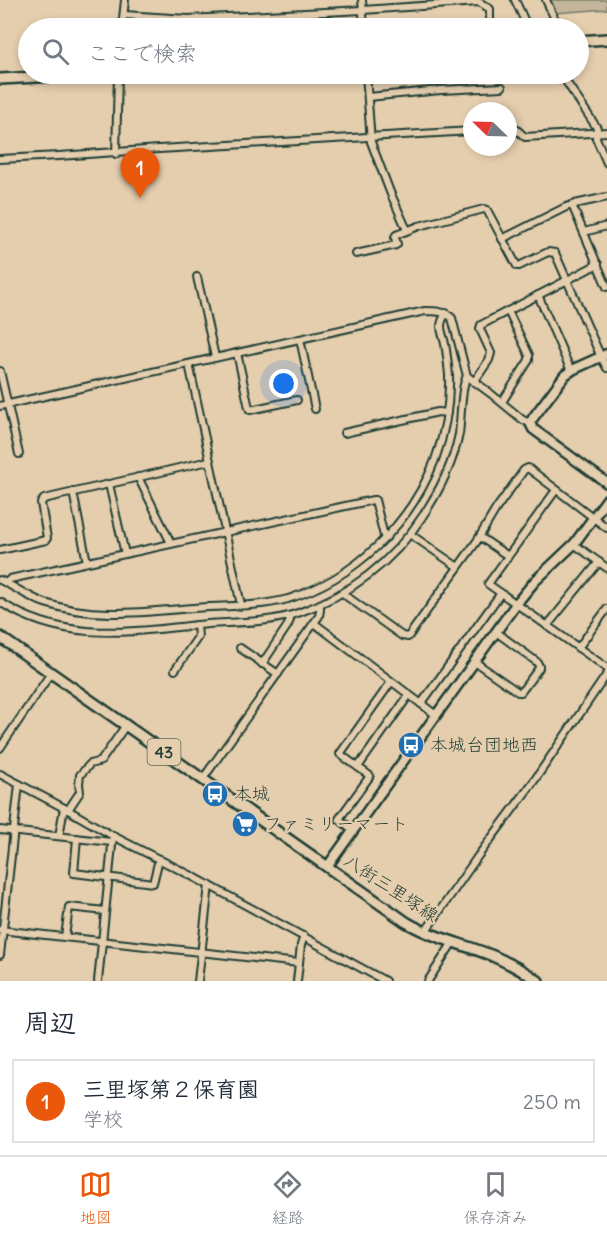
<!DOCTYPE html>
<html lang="ja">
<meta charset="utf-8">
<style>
body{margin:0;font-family:Delius,"Klee One",sans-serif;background:#f2f2f3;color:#1f2937}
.compass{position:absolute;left:463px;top:102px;width:54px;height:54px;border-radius:50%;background:#fff;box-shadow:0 3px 9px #0003;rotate:293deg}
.you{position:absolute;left:284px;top:384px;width:21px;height:21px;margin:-15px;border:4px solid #fff;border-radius:50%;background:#1a73e8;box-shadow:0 0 0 9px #1a73e833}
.badge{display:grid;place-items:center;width:39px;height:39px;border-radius:50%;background:#ea580c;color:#fff;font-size:20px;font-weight:700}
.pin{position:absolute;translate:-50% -50px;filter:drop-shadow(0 2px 3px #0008)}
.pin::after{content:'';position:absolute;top:32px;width:21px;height:18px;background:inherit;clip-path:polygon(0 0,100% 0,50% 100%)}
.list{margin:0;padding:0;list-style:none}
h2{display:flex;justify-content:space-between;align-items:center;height:78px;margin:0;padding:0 24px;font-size:26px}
h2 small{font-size:20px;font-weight:400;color:#747a83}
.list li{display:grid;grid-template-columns:39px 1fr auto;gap:18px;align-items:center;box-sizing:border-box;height:84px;margin:0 12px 12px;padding:0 12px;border:2px solid #e0e1e3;border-radius:0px}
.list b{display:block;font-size:22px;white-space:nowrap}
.list p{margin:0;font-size:20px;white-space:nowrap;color:#747a83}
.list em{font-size:20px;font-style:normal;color:#747a83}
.icon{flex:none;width:33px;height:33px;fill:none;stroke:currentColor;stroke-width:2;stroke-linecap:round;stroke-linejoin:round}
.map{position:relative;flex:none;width:607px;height:981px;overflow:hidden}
.search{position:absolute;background:#fff;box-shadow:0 3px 9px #0003;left:18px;right:18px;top:18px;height:66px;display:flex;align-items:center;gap:15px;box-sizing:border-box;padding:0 21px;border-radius:33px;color:#747a83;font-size:22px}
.sheet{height:174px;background:#fff}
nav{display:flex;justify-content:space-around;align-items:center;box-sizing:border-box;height:84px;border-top:2px solid #e0e1e3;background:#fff;font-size:16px;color:#747a83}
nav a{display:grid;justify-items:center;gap:3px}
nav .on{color:#ea580c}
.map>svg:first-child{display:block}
.green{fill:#c4b69a;stroke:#727a67;stroke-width:1.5}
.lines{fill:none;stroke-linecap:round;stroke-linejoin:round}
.street-casing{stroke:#1f3d34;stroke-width:10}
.secondary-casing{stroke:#1f3d34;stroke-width:13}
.primary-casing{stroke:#1f3d34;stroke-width:14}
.street{stroke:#e5ceae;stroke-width:6}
.secondary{stroke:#e5ceae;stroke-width:8}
.primary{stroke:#e5ceae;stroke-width:9}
.labels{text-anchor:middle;stroke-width:4.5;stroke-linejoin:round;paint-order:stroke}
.shield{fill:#e5ceae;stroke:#5a6859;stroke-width:1.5}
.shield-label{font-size:16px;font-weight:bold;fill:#1f3d34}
.poi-label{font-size:18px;fill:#1f3d34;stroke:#e5ceae;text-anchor:start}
.street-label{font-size:18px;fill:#1f3d34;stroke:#e5ceae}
</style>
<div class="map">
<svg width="607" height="981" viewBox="0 0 607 981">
<rect width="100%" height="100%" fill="#e5ceae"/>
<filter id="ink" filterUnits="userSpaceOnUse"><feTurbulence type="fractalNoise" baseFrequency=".0167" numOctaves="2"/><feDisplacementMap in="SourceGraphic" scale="12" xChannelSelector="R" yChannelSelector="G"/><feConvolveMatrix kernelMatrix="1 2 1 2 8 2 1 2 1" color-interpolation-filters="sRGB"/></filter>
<g filter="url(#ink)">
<path class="green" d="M548,0H607V9L554,13Z"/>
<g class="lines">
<defs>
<g id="street">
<path d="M362,0L364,28"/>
<path d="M515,0L528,28"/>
<path d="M546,0L559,28"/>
<path d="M124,15L188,19L363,10L479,2L490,9V28"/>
<path d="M122,28L125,0"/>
<path d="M366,74L371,142L390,192L407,230"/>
<path d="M561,74L597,128L596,138L607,163"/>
<path d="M368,97L441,90L502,87"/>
<path d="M508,128L516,129L525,137L607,132"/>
<path d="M116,154L118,74"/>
<path d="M0,159L59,156L159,149L472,131"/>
<path d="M572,205L607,287"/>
<path d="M584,232L607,226"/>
<path d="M502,239L566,207L575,204L607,197"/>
<path d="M356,254L396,245L397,244L395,238L396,235L419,226L484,209L487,210L517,266H519L548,252L555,253L601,357L607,368"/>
<path d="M197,277L215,357"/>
<path d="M538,295L571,371"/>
<path d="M300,339L315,409"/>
<path d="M237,353L249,408L250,410L297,400"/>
<path d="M189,364L241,605"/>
<path d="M0,371L19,454"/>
<path d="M474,382L489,360L491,353L480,329L481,325L598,264"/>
<path d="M502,402L529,360V355L508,311"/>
<path d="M0,406L425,311C434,311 445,311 452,318L467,376L490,393L523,420L530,423"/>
<path d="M344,433L438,412L447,413"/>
<path d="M138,477L171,543"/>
<path d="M109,484L125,554"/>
<path d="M556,490L488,584L607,668"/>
<path d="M73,492L87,562"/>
<path d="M410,534L458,567"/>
<path d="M480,537L508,556"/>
<path d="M574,544L607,568"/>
<path d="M0,550L46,540L47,538L41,503L44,499L209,461"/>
<path d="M0,580C15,587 28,597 45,603C93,619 143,612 193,608C223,606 259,607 288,599C355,578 410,525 435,460C445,433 450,404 449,375C448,365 447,354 445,344C444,338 441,332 441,326C441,321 444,317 446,313"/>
<path d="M6,583L10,579L373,500H375L384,536L386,538"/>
<path d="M343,593L346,596L402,636L408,637L477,541L496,509L524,470L528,468L607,528"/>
<path d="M0,602C66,645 135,631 208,624C238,622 270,623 298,613C349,595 393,562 422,517C439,492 453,464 459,434C461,420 461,385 467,376"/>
<path d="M314,623L436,715"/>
<path d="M547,626L599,562"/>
<path d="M240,648L278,674"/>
<path d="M578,648L607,609"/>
<path d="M475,662L518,692H521L539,668V666L537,662L496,632"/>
<path d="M262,664L288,625L290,620L289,616"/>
<path d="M175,670L198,637L197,625"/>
<path d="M421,704L501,593"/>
<path d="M0,748L51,673"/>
<path d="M358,767L409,695"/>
<path d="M0,774L68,810L113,836L190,875L385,981"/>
<path d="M202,780L319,616L320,610V604"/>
<path d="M68,810L80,792L79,784L80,775L90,764L101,761L126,725"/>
<path d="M0,830L112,842"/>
<path d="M353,830L339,819L370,776L340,754L391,682"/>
<path d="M59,836L64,808"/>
<path d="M77,838L74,873L153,883L159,859"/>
<path d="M0,930L299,963"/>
<path d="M425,932L478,856L534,781L607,674"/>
<path d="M65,937L69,907L105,911"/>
<path d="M0,955L19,784"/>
<path d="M98,981L113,836"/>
<path d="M198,981L209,885"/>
<path d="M297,981L301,945L304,936"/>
<path d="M428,981L453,942"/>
</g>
<g id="secondary">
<path d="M607,354L574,369L565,375L533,418L530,423L533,429L607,483"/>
<path d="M327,867L516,604L535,581L574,544L607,499"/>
</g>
<g id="primary">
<path d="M578,41L607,39"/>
<path d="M0,79L95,74"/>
<path d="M0,637L406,922C433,938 464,944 493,956C509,963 524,971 538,981"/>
</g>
</defs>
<use href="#street" class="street-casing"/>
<use href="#secondary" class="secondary-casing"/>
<use href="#primary" class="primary-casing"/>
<use href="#street" class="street"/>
<use href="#secondary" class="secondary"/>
<use href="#primary" class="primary"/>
</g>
</g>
<defs>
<symbol id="bus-disc" viewBox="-11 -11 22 22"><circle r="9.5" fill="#1f6fb2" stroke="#e5ceae"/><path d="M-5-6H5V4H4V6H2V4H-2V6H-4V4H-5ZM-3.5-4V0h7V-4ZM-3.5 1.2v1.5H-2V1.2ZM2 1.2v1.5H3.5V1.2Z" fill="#fff"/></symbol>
<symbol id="supermarket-disc" viewBox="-11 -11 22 22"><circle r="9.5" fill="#1f6fb2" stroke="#e5ceae"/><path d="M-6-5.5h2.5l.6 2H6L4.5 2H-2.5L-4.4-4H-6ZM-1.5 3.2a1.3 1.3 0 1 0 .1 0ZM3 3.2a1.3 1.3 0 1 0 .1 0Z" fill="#fff"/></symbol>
</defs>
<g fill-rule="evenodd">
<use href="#bus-disc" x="396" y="730" width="30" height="30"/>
<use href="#bus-disc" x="200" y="779" width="30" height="30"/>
<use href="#supermarket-disc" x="230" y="809" width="30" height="30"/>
</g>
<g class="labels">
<rect class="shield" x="147.5" y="739" width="33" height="26" rx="4.5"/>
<g class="shield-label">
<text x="164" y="758">43</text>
</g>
<g class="poi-label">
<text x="430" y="751">本城台団地西</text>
<text x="234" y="800">本城</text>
<text x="264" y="830">ファミリーマート</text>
</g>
<g class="street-label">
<text transform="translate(391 888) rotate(33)" y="6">八街三里塚線</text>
</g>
</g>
</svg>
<svg class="compass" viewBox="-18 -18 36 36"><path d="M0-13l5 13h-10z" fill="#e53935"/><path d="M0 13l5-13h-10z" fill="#747a83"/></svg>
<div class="you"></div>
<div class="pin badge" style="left:140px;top:198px">1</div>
<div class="search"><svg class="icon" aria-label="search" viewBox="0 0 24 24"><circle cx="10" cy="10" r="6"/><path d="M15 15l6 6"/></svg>ここで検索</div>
</div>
<section class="sheet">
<h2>周辺<small></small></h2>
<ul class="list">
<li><span class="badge">1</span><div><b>三里塚第２保育園</b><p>学校</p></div><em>250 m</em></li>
</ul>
</section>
<nav>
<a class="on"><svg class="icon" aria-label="map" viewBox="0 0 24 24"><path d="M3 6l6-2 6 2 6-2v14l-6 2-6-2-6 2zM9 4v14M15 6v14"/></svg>地図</a>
<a><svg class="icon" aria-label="directions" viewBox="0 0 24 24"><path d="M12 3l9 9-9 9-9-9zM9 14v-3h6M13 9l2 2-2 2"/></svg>経路</a>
<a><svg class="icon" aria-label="saved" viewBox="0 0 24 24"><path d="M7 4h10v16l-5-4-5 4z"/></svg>保存済み</a>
</nav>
